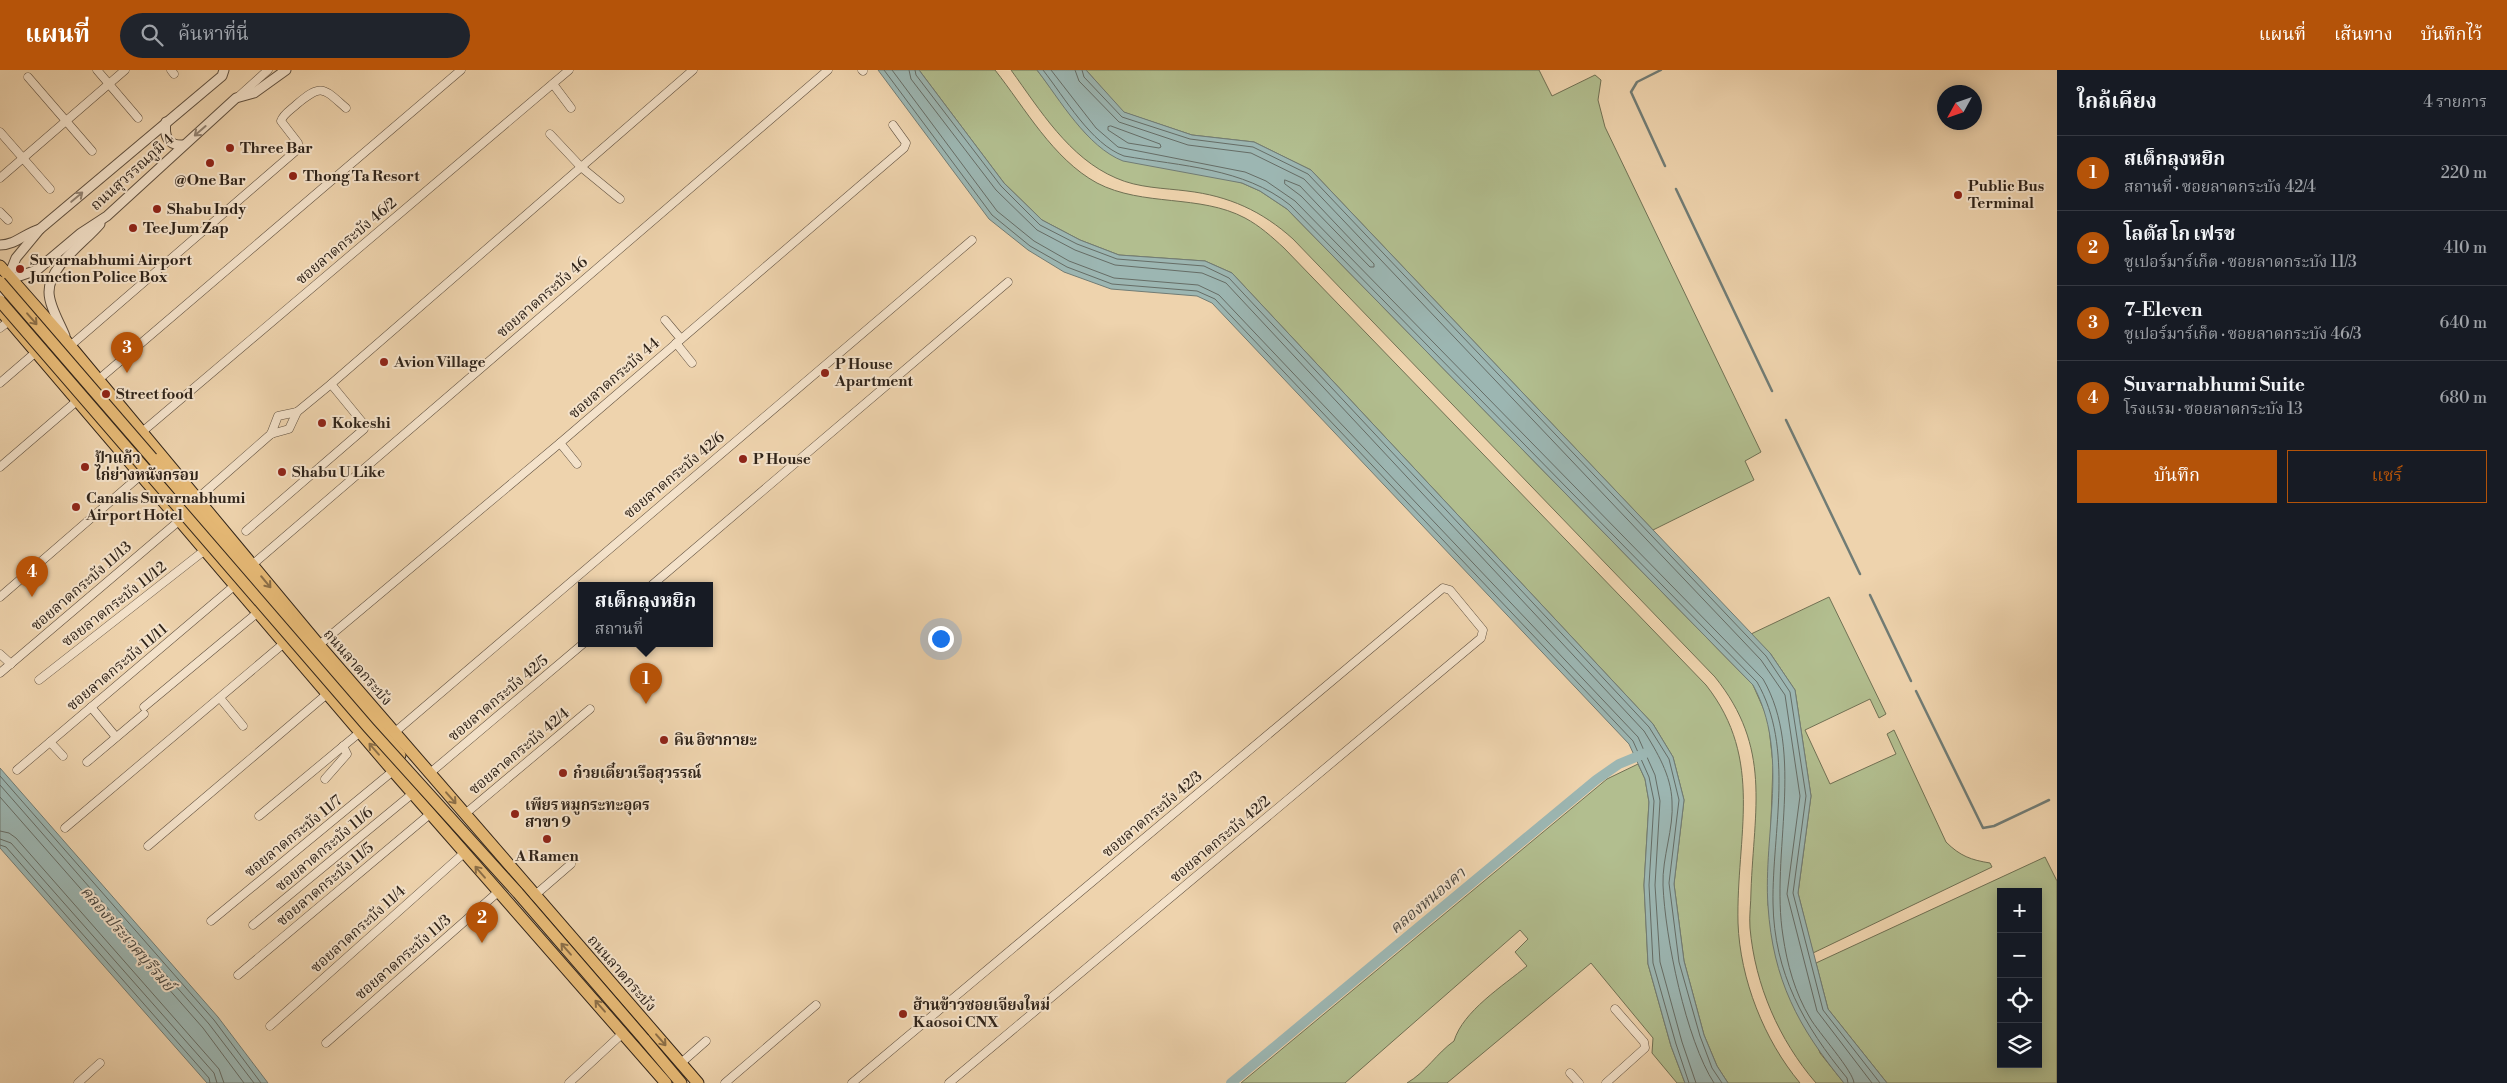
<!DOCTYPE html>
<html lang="th">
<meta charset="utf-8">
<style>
body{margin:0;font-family:"Libre Bodoni","Noto Serif Thai",serif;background:#20242c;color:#f1f3f6}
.controls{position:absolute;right:15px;bottom:15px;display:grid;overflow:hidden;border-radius:0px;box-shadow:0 2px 12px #0003}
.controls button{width:45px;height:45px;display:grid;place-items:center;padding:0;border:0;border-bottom:1px solid #363941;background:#171b24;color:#f1f3f6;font:25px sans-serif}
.compass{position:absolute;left:1937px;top:15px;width:45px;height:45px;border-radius:50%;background:#171b24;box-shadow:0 2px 12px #0003;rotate:230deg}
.you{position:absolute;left:940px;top:568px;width:18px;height:18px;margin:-12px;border:4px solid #fff;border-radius:50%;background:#1a73e8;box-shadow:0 0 0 8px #1a73e833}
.badge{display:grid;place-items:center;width:32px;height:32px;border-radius:50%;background:#b45309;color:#fff;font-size:16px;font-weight:700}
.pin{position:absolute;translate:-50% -41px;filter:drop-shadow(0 1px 2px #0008)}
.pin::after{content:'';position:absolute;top:26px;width:18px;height:15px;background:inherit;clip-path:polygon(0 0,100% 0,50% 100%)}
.popup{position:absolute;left:578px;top:512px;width:135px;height:65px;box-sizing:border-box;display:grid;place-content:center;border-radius:0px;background:#171b24;filter:drop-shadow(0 1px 4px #0005);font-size:16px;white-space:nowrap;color:#9ea1a6}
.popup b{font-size:19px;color:#f1f3f6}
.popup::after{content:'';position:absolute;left:50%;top:100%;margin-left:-10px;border:10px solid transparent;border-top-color:#171b24}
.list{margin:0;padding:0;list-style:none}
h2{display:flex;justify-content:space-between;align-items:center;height:65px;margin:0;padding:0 20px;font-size:21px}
h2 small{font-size:16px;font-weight:400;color:#9ea1a6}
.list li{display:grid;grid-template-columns:32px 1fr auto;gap:15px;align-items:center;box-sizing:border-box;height:75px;padding:0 20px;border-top:1px solid #363941}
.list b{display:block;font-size:19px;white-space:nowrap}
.list p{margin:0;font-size:16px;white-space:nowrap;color:#9ea1a6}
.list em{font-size:16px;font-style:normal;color:#9ea1a6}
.actions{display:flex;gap:10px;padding:15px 20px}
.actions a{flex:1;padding:11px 0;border:1px solid #b45309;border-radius:0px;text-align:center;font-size:18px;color:#b45309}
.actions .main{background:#b45309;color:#fff}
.icon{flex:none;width:28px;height:28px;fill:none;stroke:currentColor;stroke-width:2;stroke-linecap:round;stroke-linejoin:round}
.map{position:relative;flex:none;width:2057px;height:1013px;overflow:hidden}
header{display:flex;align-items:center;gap:30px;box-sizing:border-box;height:70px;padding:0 25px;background:#b45309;color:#fff}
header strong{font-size:24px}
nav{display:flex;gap:28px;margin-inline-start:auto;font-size:18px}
.search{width:350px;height:45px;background:#20242c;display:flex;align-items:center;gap:12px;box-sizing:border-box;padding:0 18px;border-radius:28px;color:#9ea1a6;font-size:19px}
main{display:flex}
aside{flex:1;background:#171b24}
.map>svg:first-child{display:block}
.green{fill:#b2be8f;stroke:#717154;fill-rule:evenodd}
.water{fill:#9cb6b2;stroke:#717c75}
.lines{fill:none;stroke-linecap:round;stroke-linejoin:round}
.shore{stroke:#666d66;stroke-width:1}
.stream{stroke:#717c75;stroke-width:2.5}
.canal{stroke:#9cb6b2;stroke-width:10}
.minor-casing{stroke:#60503f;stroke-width:9}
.tertiary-casing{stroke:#60503f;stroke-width:11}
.primary-casing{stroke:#30241a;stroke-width:13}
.minor{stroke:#f4e2ca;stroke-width:8}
.tertiary{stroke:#f4e2ca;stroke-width:9}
.primary{stroke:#e7ba76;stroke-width:11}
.primary-bridge-casing{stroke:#30241a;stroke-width:13;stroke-linecap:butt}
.primary-bridge{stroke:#e7ba76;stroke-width:11}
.oneway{stroke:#928372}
.oneway2{stroke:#8c6f48}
.poi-dot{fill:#8f2418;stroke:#f4e2ca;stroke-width:2}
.labels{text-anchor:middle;stroke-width:4;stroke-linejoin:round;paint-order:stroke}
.poi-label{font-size:15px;font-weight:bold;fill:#30241a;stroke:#f4e2ca;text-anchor:start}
.street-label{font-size:15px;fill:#30241a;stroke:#f4e2ca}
.water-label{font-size:16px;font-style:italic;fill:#4b4840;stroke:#f4e2ca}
</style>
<header>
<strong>แผนที่</strong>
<div class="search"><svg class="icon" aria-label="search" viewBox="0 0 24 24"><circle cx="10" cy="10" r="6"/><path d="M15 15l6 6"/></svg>ค้นหาที่นี่</div>
<nav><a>แผนที่</a><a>เส้นทาง</a><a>บันทึกไว้</a></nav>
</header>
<main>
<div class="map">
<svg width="2057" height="1013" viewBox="0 0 2057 1013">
<rect width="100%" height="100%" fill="#eed3ad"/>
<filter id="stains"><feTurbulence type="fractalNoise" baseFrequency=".004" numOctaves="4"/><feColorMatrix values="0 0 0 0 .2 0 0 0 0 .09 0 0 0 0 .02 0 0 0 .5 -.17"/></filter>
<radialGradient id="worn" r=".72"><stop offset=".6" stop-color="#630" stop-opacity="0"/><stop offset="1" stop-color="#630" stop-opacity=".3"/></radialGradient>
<g class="green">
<path d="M919,0H995C1025,38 1053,89 1097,113C1143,137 1200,124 1245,148C1260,156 1272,167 1284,178L1706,615C1765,690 1736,766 1738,853C1740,909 1764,970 1800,1013H1728L1717,996L1704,965L1684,891L1674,814L1684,730L1673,687L1653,654L1232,203L1205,191L1119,185L1080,170L1042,150L1004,113Z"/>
<path d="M1011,0H1037L1087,65L1242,113L1260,121L1287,139L1753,615L1768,649L1773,694L1768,835L1820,983L1844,1013H1816C1779,970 1755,915 1750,858C1749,846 1751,833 1751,821C1754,738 1772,678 1715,607L1293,169C1262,141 1229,126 1187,121C1164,118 1138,118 1116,108C1069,88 1040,40 1011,0Z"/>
<path d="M1086,0H1539L1552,26L1595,5L1601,10L1598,30L1605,57L1761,382L1745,391L1754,410L1653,460L1311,100L1254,72L1192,65L1123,42Z"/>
<path d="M1829,527L1886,644L1879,648L1870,629L1805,660L1830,714L1896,684L1887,664L1894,660L1946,772C1960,786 1971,790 1990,793L1992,797L1813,883L1798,823L1811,726L1795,620L1770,583L1751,564Z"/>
<path d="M1638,694L1645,709L1649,732L1644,815L1648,894L1671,976L1685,1013H1677L1652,983L1653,968L1591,893L1447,1013H1407C1426,1002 1437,983 1454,971C1463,941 1503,916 1527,896L1515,882L1528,869L1520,860L1345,1013H1241L1607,709Z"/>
<path d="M2045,787L2057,811V1013H1887L1828,939L1816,893ZM2001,822H2038V994H2001Z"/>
</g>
<g class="water">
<path d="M878,0H919L1004,113L1042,150L1080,170L1119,185L1205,191L1232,203L1653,654L1673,687L1684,730L1674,814L1684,891L1704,965L1717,996L1728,1013H1685L1671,976L1648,894L1644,815L1649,732L1645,709L1629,674L1212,233L1197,226L1111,219L1064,202L1028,180L989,149Z"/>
<path d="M1037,0H1086L1124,42L1192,65L1254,72L1311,100L1770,583L1795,620L1811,726L1798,823L1828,939L1887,1013H1844C1798,957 1773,910 1768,836C1763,763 1790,683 1753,615L1287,139L1260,121L1242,113L1123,91C1087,77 1060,30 1037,0Z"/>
<path d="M0,698L218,947L268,1013H207L0,778Z"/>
</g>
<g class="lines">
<g class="shore">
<path d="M884,0L992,145L1030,176L1067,197L1112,214L1197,221L1215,229L1633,671L1649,707L1654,731L1649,815L1653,893L1676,974L1689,1013"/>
<path d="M892,0L997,141L1034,171L1069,191L1114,208L1198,215L1219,225L1638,667L1655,705L1660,731L1655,815L1660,892L1682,972L1696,1013"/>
<path d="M909,0L911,9L996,120L1037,160L1075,180L1115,195L1202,203L1226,213L1644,661C1657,682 1671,705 1672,731C1674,759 1662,787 1663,815C1665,867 1686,970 1714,1013"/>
<path d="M915,0L916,5L1001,116L1040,155L1077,174L1117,189L1204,196L1229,208L1649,657L1669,689L1679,730L1669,813L1679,892L1700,966L1712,998L1722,1013"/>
<path d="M1043,0C1065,28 1091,74 1124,86C1181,96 1244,98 1290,135L1757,612C1795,678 1772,762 1773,833C1774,903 1804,956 1847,1008L1848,1013"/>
<path d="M1051,0L1096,58L1118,77L1245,102L1266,111L1295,131L1763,609C1806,683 1770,784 1783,866C1787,894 1795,923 1810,948C1818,962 1854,1002 1854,1013"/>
<path d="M1075,0L1079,11L1119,52L1188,75L1251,83L1304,109L1761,590L1785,625L1800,726L1787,824L1817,941L1872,1013"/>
<path d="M1082,0L1084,7L1122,47L1190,69L1253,77L1308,104L1766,586L1790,622L1806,726L1793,823L1823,940L1880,1013"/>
<path d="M1111,56L1160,74L1161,77L1159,78L1128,73L1108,60V57Z"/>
<path d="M1285,110L1300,116L1374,194V197H1370L1301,126L1285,114Z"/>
<path d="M0,706L214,950L261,1013"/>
<path d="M0,715L209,954L254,1013"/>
<path d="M0,727L203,958L244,1013"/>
<path d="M0,761L9,763L16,768L219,999L224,1013"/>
<path d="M0,769L11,773L214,1003L217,1013"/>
<path d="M0,775L6,777L209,1008L210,1013"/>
</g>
<g class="stream">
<path d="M1661,0L1637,12L1631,22L1665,96"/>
<path d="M1676,119L1772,321"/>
<path d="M1786,350L1860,504"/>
<path d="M1870,525L1911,611"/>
<path d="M1916,621L1983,758L1994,756L2049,730"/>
</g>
<path class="canal" d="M1231,1013L1596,710L1619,694L1648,682"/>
<defs>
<g id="minor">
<path d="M97,0L138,48"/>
<path d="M171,0L174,4"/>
<path d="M862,0L863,1"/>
<path d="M28,7L92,81"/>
<path d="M553,14L571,38"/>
<path d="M238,27L268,0"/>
<path d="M0,62L50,119"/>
<path d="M550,64L581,97L620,129"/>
<path d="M0,108L125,0"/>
<path d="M0,142L8,150"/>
<path d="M665,250L681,269"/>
<path d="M0,258L9,251"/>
<path d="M676,273L692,293"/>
<path d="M70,276L298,79V73L281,51C283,44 292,39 297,34C322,13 323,18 346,38"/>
<path d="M98,310L461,0"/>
<path d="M0,313L36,282"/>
<path d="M142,362L569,0"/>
<path d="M271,364L278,346L297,342L331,314L693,0"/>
<path d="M271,364L289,359L297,342"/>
<path d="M560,373L577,394"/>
<path d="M0,397L78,330"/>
<path d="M197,429L271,364"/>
<path d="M246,461L364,359L363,353L331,314"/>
<path d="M252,495L828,0"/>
<path d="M652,515L1008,212"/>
<path d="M0,527L141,405"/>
<path d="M319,575L560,373L904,78L906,73L893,55"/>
<path d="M0,584L11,594"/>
<path d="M0,603L180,450"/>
<path d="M39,610L205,480"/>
<path d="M220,628L243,656"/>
<path d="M91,637L116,667"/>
<path d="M144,637L257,543"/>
<path d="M395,662L972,170"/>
<path d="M50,672L63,686"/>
<path d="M87,692L144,644"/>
<path d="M17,700L234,516"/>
<path d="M430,703L584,573"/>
<path d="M325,709L347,684L343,676"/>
<path d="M465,744L590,639"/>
<path d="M259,746L359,663"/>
<path d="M65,758L283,574"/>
<path d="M148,776L327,624"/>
<path d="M534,826L571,794"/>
<path d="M211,851L393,701"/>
<path d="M253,855L412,724"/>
<path d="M238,905L430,744"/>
<path d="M270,956L464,783"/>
<path d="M326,973L498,822"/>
<path d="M681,993L706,971"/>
<path d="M1570,1003L1579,1013"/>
<path d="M78,1013L100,993"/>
<path d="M569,1013L623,963"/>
<path d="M725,1013L816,935"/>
<path d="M852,1013L1443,518L1450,520L1483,560L1481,568L949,1013"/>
<path d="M1606,1013L1645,978L1644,972L1615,939"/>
</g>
<g id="tertiary">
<path d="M166,52C164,65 167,76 183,75"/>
<path d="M0,175C16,175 25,163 40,159"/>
<path d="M8,210L37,200L81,163L107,146L236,28L254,23L286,0"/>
<path d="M2,238V223L16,188L40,159L222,6L224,0"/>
<path d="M65,266C60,253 49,236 49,222C49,196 84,173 100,154"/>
</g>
<g id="primary">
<path d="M0,196L67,272L319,575L698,1013"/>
<path d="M0,240L393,701L666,1013"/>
<path d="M152,388L400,685"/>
<path d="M644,969L681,1013"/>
</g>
</defs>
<use href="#minor" class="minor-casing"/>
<use href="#tertiary" class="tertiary-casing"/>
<use href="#primary" class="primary-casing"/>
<use href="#minor" class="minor"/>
<use href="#tertiary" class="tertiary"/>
<use href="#primary" class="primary"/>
<defs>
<g id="primary-bridge">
<path d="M0,212L152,388"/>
<path d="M0,231L369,658L518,823L644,969"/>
</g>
</defs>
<use href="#primary-bridge" class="primary-bridge-casing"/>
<use href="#primary-bridge" class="primary-bridge"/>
</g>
<defs><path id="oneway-shaft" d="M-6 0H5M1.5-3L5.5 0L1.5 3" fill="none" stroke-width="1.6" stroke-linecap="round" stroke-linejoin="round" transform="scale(1.25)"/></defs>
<g class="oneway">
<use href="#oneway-shaft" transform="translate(200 61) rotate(139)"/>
<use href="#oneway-shaft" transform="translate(77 127) rotate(-40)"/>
</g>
<g class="oneway2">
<use href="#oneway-shaft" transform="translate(32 249) rotate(49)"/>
<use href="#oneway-shaft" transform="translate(266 512) rotate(50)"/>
<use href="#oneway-shaft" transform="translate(374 679) rotate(-131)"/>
<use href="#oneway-shaft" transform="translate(451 728) rotate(49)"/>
<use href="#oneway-shaft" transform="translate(480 802) rotate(-131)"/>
<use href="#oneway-shaft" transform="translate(566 879) rotate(-131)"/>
<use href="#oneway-shaft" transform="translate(600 936) rotate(-131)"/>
<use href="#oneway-shaft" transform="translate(661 970) rotate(49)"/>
</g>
<g class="poi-dot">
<circle cx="230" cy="78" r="5"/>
<circle cx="210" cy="93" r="5"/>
<circle cx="293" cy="106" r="5"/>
<circle cx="1958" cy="125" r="5"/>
<circle cx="157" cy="139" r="5"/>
<circle cx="133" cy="158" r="5"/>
<circle cx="20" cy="199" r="5"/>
<circle cx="384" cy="292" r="5"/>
<circle cx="825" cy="303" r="5"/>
<circle cx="106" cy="324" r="5"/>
<circle cx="322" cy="353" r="5"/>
<circle cx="743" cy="389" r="5"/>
<circle cx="85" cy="397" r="5"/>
<circle cx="282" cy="402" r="5"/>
<circle cx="76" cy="437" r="5"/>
<circle cx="664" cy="670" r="5"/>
<circle cx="563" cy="703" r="5"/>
<circle cx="515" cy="744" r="5"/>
<circle cx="547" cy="769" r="5"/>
<circle cx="903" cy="944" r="5"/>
</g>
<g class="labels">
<g class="poi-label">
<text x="240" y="83">Three Bar</text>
<text x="303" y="111">Thong Ta Resort</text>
<text x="210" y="115" text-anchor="middle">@One Bar</text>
<text x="1968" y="121">Public Bus<tspan x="1968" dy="17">Terminal</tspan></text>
<text x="167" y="144">Shabu Indy</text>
<text x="143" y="163">Tee Jum Zap</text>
<text x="30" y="195">Suvarnabhumi Airport<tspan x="30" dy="17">Junction Police Box</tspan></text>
<text x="394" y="297">Avion Village</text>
<text x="835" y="299">P House<tspan x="835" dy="17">Apartment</tspan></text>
<text x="116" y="329">Street food</text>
<text x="332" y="358">Kokeshi</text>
<text x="95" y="393">ป้าแก้ว<tspan x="95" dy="17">ไก่ย่างหนังกรอบ</tspan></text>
<text x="753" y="394">P House</text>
<text x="292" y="407">Shabu U Like</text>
<text x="86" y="433">Canalis Suvarnabhumi<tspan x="86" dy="17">Airport Hotel</tspan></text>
<text x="674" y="675">คิน อิซากายะ</text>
<text x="573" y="708">ก๋วยเตี๋ยวเรือสุวรรณ์</text>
<text x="525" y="740">เพียร หมูกระทะอุดร<tspan x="525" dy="17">สาขา 9</tspan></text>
<text x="547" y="791" text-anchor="middle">A Ramen</text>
<text x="913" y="940">ฮ้านข้าวซอยเจียงใหม่<tspan x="913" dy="17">Kaosoi CNX</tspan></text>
</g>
<g class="street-label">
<text transform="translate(132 102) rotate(-42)" y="5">ถนนสุวรรณภูมิ 4</text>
<text transform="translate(346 171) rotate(-40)" y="5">ซอยลาดกระบัง 46/2</text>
<text transform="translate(542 227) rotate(-41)" y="5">ซอยลาดกระบัง 46</text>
<text transform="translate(614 308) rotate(-41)" y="5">ซอยลาดกระบัง 44</text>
<text transform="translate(674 405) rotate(-40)" y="5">ซอยลาดกระบัง 42/6</text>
<text transform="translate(81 516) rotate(-41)" y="5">ซอยลาดกระบัง 11/13</text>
<text transform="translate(114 534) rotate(-38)" y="5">ซอยลาดกระบัง 11/12</text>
<text transform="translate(117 597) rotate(-40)" y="5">ซอยลาดกระบัง 11/11</text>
<text transform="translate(358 597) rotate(49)" y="5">ถนนลาดกระบัง</text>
<text transform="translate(498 628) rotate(-40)" y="5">ซอยลาดกระบัง 42/5</text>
<text transform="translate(519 681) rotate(-40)" y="5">ซอยลาดกระบัง 42/4</text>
<text transform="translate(1152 744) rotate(-40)" y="5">ซอยลาดกระบัง 42/3</text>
<text transform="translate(293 766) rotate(-39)" y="5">ซอยลาดกระบัง 11/7</text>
<text transform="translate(1220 769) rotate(-40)" y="5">ซอยลาดกระบัง 42/2</text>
<text transform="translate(324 779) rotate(-40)" y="5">ซอยลาดกระบัง 11/6</text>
<text transform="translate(325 814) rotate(-40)" y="5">ซอยลาดกระบัง 11/5</text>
<text transform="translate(358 859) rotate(-42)" y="5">ซอยลาดกระบัง 11/4</text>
<text transform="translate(403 887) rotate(-41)" y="5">ซอยลาดกระบัง 11/3</text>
<text transform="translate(622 903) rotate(49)" y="5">ถนนลาดกระบัง</text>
</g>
<g class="water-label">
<text transform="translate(1427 830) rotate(-40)" y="6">คลองหนองคา</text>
<text transform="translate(128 868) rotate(49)" y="6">คลองประเวศบุรีรมย์</text>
</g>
</g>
<rect width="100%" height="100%" filter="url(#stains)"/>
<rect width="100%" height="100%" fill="url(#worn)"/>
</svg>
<div class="controls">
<button>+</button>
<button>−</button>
<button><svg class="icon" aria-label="locate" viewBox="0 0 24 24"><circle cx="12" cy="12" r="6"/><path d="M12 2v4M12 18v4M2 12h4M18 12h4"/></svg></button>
<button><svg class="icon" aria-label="layers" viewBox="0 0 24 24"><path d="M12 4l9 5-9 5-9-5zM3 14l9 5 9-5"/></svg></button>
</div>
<svg class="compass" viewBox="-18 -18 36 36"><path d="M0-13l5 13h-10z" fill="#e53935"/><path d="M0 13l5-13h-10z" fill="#9ea1a6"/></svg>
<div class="you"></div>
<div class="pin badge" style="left:646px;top:634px">1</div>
<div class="popup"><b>สเต็กลุงหยิก</b>สถานที่</div>
<div class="pin badge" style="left:482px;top:873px">2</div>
<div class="pin badge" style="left:127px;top:303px">3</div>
<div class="pin badge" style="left:32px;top:527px">4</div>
</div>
<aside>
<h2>ใกล้เคียง<small>4 รายการ</small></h2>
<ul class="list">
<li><span class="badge">1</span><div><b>สเต็กลุงหยิก</b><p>สถานที่ · ซอยลาดกระบัง 42/4</p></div><em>220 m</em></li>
<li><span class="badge">2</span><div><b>โลตัส โก เฟรช</b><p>ซูเปอร์มาร์เก็ต · ซอยลาดกระบัง 11/3</p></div><em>410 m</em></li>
<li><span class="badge">3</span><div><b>7-Eleven</b><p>ซูเปอร์มาร์เก็ต · ซอยลาดกระบัง 46/3</p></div><em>640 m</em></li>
<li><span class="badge">4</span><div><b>Suvarnabhumi Suite</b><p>โรงแรม · ซอยลาดกระบัง 13</p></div><em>680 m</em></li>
</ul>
<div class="actions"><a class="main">บันทึก</a><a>แชร์</a></div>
</aside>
</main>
